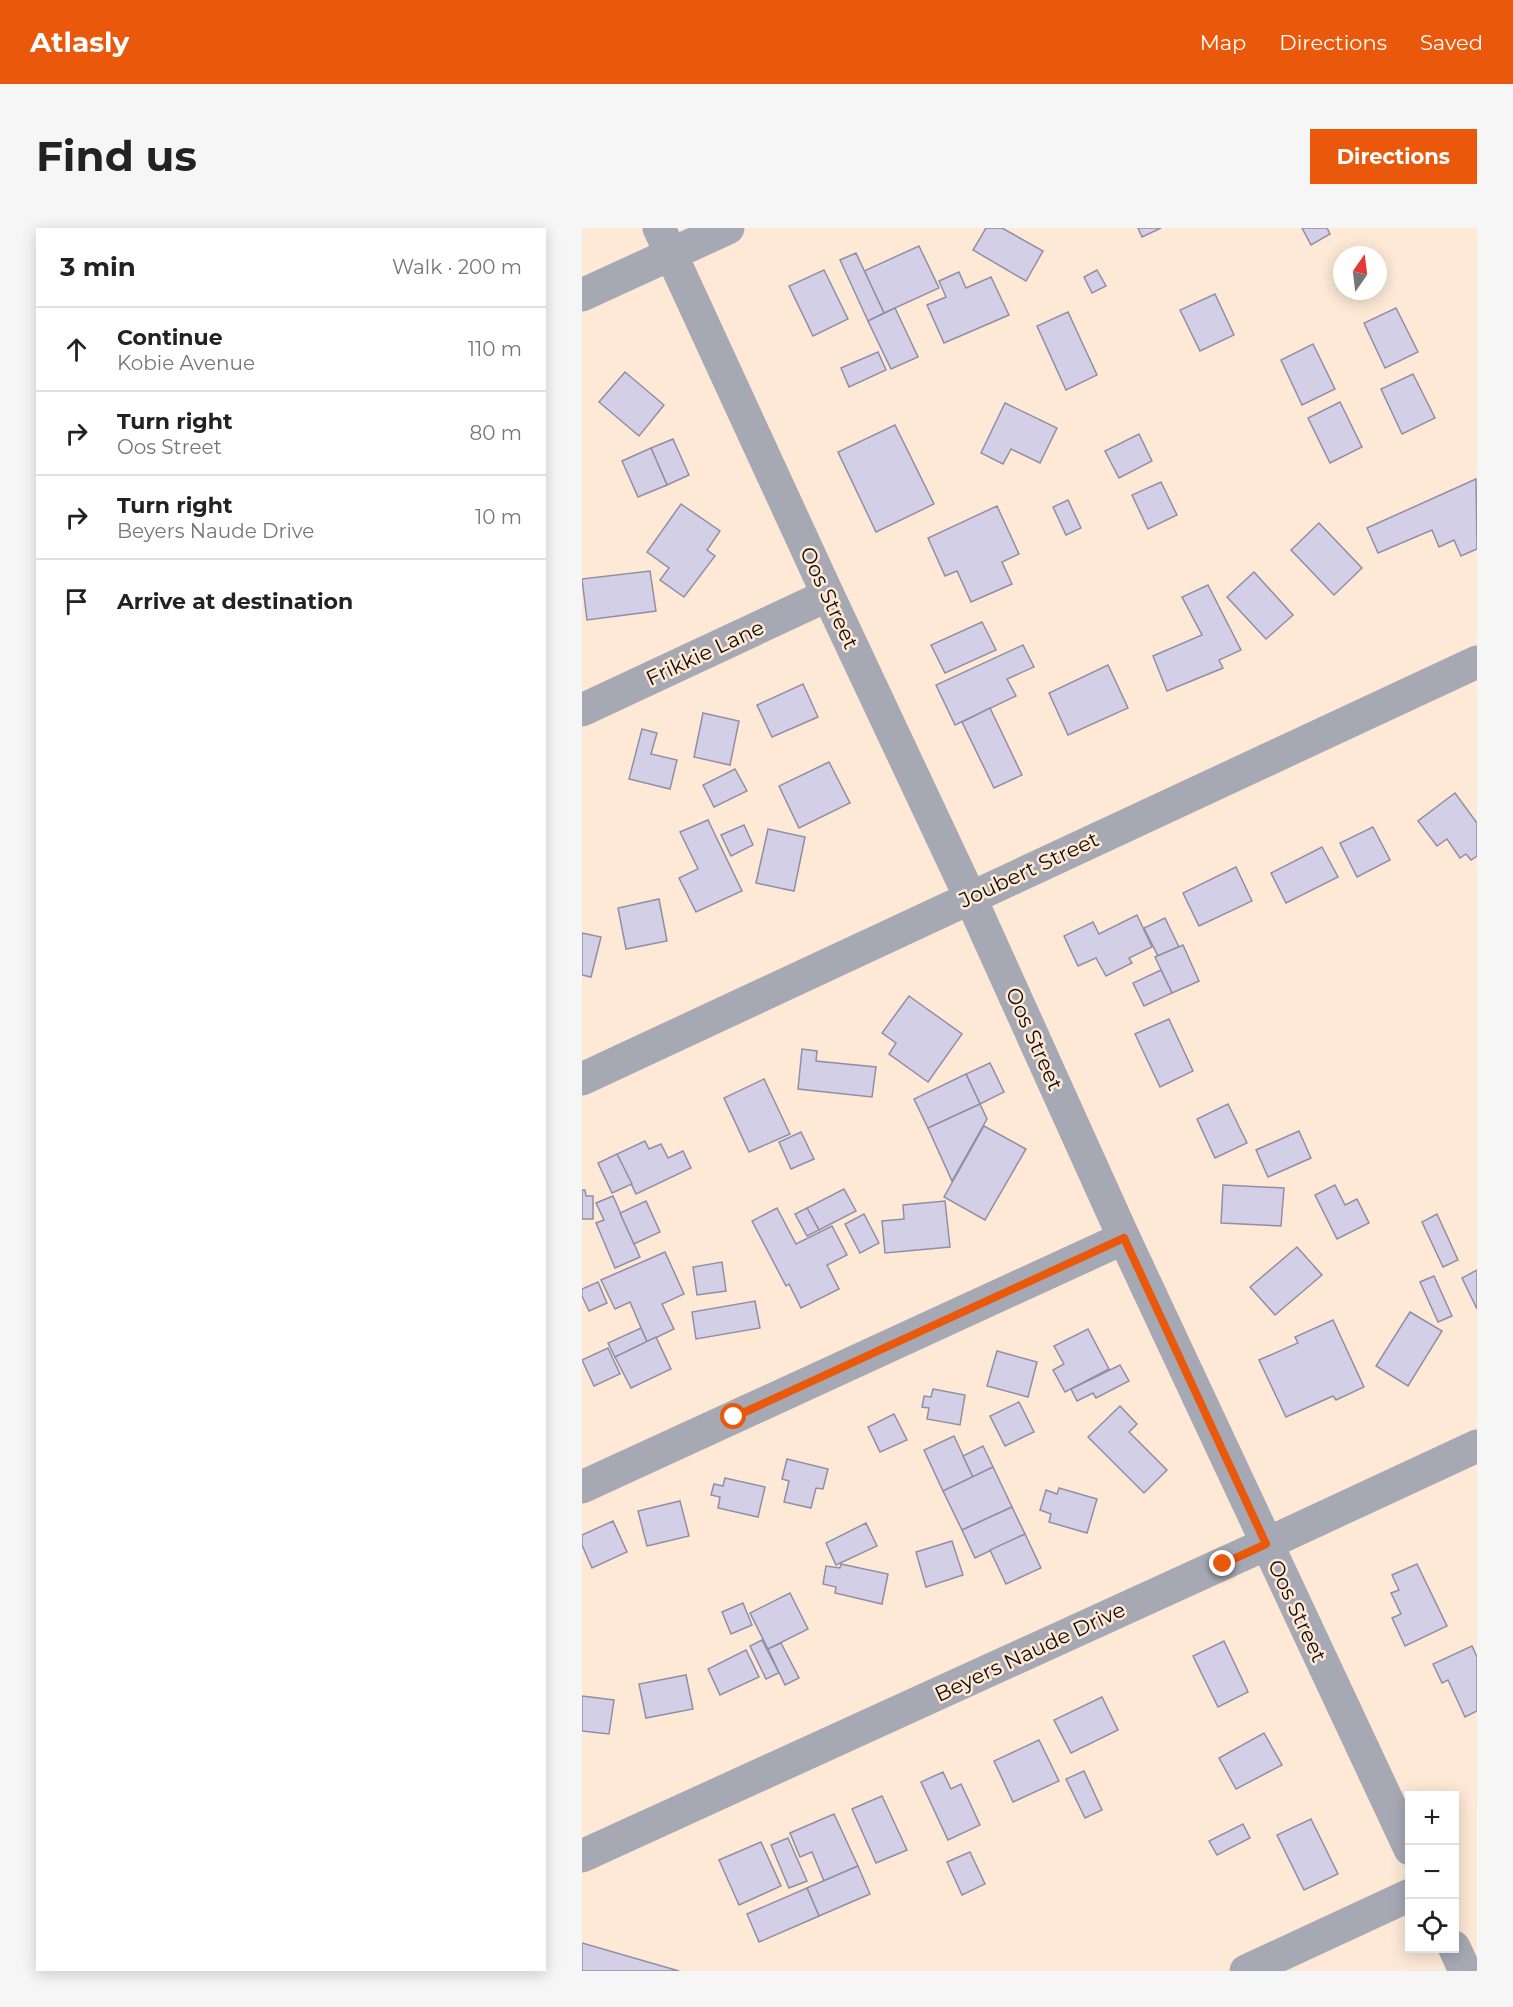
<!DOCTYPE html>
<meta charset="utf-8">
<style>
body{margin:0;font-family:Montserrat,sans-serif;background:#f6f6f6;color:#222}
.controls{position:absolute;right:18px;bottom:18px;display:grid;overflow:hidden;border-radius:0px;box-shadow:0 3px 15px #0003}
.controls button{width:54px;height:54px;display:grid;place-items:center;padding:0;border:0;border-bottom:2px solid #e0e0e0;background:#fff;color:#222;font:30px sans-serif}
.compass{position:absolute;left:751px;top:18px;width:54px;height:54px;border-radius:50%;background:#fff;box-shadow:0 3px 15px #0003;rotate:14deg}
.stop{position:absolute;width:18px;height:18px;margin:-14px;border:4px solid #ea580c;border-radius:50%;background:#fff}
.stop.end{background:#ea580c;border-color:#fff;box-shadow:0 2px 6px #0008}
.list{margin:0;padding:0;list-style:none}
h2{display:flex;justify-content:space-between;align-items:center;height:78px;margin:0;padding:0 24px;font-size:26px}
h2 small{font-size:20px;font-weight:400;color:#767676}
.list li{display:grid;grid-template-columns:39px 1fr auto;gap:18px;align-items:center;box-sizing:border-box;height:84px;padding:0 24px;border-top:2px solid #e0e0e0}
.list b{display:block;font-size:22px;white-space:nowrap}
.list p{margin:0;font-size:20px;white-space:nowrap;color:#767676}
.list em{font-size:20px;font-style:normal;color:#767676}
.icon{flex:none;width:33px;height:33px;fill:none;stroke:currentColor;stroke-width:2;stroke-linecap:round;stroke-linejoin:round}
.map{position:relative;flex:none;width:895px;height:1743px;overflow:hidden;border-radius:0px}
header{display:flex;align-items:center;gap:36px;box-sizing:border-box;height:84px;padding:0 30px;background:#ea580c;color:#fff}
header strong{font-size:28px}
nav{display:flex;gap:33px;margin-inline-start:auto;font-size:21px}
.intro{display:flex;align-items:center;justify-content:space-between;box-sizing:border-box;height:144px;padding:0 36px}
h1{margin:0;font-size:42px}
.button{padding:15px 27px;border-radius:0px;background:#ea580c;color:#fff;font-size:21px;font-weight:700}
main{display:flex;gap:36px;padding:0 36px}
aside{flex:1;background:#fff;border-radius:0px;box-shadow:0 3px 15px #0003}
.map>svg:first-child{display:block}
.building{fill:#d3cfe7;stroke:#928ea5;stroke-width:1.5}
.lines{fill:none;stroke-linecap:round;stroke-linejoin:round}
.minor{stroke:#a6a9b3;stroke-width:33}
.route{stroke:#ea580c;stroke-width:8}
.labels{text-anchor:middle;stroke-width:5;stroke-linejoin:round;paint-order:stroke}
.street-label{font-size:21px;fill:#120b06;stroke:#fde9d6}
</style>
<header>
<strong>Atlasly</strong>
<nav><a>Map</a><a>Directions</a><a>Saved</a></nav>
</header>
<div class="intro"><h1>Find us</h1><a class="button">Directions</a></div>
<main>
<aside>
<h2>3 min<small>Walk · 200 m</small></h2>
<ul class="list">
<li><svg class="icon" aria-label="ahead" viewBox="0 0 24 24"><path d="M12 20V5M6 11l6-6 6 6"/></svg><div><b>Continue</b><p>Kobie Avenue</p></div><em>110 m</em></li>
<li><svg class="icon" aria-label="right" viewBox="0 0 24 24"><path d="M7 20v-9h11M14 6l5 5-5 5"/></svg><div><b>Turn right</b><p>Oos Street</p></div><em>80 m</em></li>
<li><svg class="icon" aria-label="right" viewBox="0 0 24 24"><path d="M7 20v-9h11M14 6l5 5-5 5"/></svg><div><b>Turn right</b><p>Beyers Naude Drive</p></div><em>10 m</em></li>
<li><svg class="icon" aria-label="arrive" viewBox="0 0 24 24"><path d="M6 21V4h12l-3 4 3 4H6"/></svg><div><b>Arrive at destination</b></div></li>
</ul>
</aside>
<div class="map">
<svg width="895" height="1743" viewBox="0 0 895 1743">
<rect width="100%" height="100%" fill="#fde9d6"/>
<g class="building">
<path d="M404,0H420L461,23L444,53L391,22Z"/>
<path d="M556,0H579L560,9Z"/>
<path d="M720,0H745L748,6L729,17Z"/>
<path d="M337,18L357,60L302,85L282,43Z"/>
<path d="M274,25L302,85L286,93L258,32Z"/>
<path d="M242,42L266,91L231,108L207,58Z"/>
<path d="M515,42L524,58L510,65L502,49Z"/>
<path d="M377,44L384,60L409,49L427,87L362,115L345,77L364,69L357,53Z"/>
<path d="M633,66L652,107L618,123L598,82Z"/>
<path d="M313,80L336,129L309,141L286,93Z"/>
<path d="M814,80L836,124L803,140L782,95Z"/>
<path d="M486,84L515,147L484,162L455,98Z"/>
<path d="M731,116L753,161L720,177L699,132Z"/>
<path d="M296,124L304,142L267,159L259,140Z"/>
<path d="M43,144L82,177L57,208L17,174Z"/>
<path d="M831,146L853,190L820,206L799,161Z"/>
<path d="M758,174L780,219L748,235L726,190Z"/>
<path d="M423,175L475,200L458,235L429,221L421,236L399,225Z"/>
<path d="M313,197L352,276L294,304L256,224Z"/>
<path d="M557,206L570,233L537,250L523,223Z"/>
<path d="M91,211L107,247L85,257L69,220Z"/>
<path d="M69,220L85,257L56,269L40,233Z"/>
<path d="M894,251L895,321L879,328L872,312L857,319L850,302L796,325L785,300Z"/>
<path d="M579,254L595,287L566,301L550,267Z"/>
<path d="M486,272L499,300L484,307L471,279Z"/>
<path d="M99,276L138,303L125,322L133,328L102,369L78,352L87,340L65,324Z"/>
<path d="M415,278L437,326L420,334L430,356L389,374L375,343L363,348L346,310Z"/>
<path d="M737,295L780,340L752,367L709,322Z"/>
<path d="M68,343L74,383L5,392L0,351Z"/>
<path d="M672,344L711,387L684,411L645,369Z"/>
<path d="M626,357L659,422L637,432L641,440L585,463L571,428L620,407L600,369Z"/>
<path d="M400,394L414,422L363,445L349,417Z"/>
<path d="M441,417L452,439L425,451L434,468L373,497L354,457Z"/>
<path d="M526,437L546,480L486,507L467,465Z"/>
<path d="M221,456L236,489L190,509L175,477Z"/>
<path d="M408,480L440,547L412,560L380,494Z"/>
<path d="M121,485L157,493L148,537L112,529Z"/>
<path d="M60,501L75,505L69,526L95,532L88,561L47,551Z"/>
<path d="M247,534L268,575L217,600L197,558Z"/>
<path d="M153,541L165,563L132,579L121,557Z"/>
<path d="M873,565L895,595V628L889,632L884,626L878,630L865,611L855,618L836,593Z"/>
<path d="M126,592L160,663L114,684L97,650L116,641L98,604Z"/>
<path d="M162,597L171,617L149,628L139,607Z"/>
<path d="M791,599L808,632L775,649L758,615Z"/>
<path d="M186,601L223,609L212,663L174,655Z"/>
<path d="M740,619L756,649L704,675L689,645Z"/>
<path d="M654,639L670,673L617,698L601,665Z"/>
<path d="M77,671L85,713L44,721L36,680Z"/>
<path d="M555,687L570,719L547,730L550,735L524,748L514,730L496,738L482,708L511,694L517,706Z"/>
<path d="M583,690L597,719L576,728L562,700Z"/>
<path d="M0,705L19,709L9,749L0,747Z"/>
<path d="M601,717L617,753L590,765L573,729Z"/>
<path d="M579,742L590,765L562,778L551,755Z"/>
<path d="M327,768L380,806L346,854L307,826L314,815L300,805Z"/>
<path d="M587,791L611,843L578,859L553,806Z"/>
<path d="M220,821L235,823L234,833L294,839L290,869L216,861Z"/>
<path d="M408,835L422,864L398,876L384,846Z"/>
<path d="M384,846L398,876L346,900L332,871Z"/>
<path d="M182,851L208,906L167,924L142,870Z"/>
<path d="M398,876L405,891L370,953L346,900Z"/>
<path d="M646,876L665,915L633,930L615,891Z"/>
<path d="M402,898L444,921L403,992L362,969Z"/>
<path d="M717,903L729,930L686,949L674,922Z"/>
<path d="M219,904L232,931L209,941L197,914Z"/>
<path d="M63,913L67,921L79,916L86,930L101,923L109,940L54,966L35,926Z"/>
<path d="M35,926L50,956L30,965L16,935Z"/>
<path d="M641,957L702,960L699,998L639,995Z"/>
<path d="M753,957L763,977L775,971L787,995L755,1011L733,967Z"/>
<path d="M262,961L274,983L237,1002L225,980Z"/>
<path d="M0,962H3L4,968H11V991H0Z"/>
<path d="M31,968L58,1029L33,1040L14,995L22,992L14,975Z"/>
<path d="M64,973L78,1004L52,1016L38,985Z"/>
<path d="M363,973L368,1019L303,1025L300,993L322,991L321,977Z"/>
<path d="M195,980L214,1016L250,998L265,1027L245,1037L257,1061L219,1080L207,1056L204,1058L170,993Z"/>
<path d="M225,980L237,1002L225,1008L213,986Z"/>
<path d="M282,986L297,1015L278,1025L263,996Z"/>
<path d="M855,986L876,1032L861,1039L840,994Z"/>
<path d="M715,1019L740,1047L693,1087L668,1059Z"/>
<path d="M83,1024L102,1066L80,1076L92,1101L65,1114L48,1074L33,1081L19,1052Z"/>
<path d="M140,1034L144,1063L115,1067L111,1039Z"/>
<path d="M895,1042V1081L880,1050Z"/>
<path d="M852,1048L870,1088L856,1094L838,1054Z"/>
<path d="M16,1054L25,1075L7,1083L0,1068V1061Z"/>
<path d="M173,1073L178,1100L114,1111L110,1084Z"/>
<path d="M828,1084L860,1103L826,1158L794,1138Z"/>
<path d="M751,1092L782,1159L754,1172L751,1168L704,1189L677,1132L716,1115L713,1109Z"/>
<path d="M59,1100L65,1114L33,1129L26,1115Z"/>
<path d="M506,1101L527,1141L483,1164L471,1142L482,1136L472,1118Z"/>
<path d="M74,1109L89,1141L49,1160L33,1129Z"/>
<path d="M26,1120L38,1146L12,1158L0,1132Z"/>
<path d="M415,1123L455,1134L446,1169L405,1158Z"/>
<path d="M538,1137L547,1153L514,1170L511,1165L495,1173L489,1161Z"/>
<path d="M351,1161L383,1167L378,1197L345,1191L347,1180L340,1179L342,1168L349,1169Z"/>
<path d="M437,1174L452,1204L423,1218L408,1188Z"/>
<path d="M538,1178L555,1196L547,1204L585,1242L562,1265L506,1209Z"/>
<path d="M312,1186L325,1212L298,1224L286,1199Z"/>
<path d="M372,1208L391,1249L361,1263L342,1222Z"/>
<path d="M401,1218L411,1239L391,1249L381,1228Z"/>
<path d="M205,1231L246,1241L241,1261L234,1260L229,1280L202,1274L207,1253L200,1251Z"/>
<path d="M411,1239L430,1279L380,1302L361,1263Z"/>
<path d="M143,1250L183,1259L176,1289L136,1280L138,1269L129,1267L132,1256L141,1258Z"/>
<path d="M477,1260L515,1271L505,1305L467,1294L469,1286L458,1282L464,1262L475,1266Z"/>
<path d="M98,1273L107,1308L65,1318L56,1283Z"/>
<path d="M430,1279L443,1306L393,1330L380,1302Z"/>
<path d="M31,1293L45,1324L10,1340L0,1317V1307Z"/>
<path d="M284,1295L295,1318L254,1337L244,1315Z"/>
<path d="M443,1306L459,1340L424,1356L408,1322Z"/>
<path d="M370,1313L381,1347L344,1359L334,1324Z"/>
<path d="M259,1336L306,1346L300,1376L253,1365L254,1359L241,1356L244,1338L258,1340Z"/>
<path d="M835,1336L865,1398L823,1418L810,1390L819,1386L809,1365L817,1362L810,1347Z"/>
<path d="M208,1365L226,1401L186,1421L168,1385Z"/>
<path d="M161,1375L170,1397L149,1406L140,1384Z"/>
<path d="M180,1412L197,1445L184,1451L168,1418Z"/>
<path d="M642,1413L666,1464L636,1479L611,1428Z"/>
<path d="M199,1415L217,1450L203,1457L186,1421Z"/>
<path d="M890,1418L895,1429V1483L883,1489L866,1452L860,1455L851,1436Z"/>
<path d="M164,1422L177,1449L138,1467L126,1441Z"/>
<path d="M104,1447L111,1481L64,1490L57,1456Z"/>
<path d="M0,1468L32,1472L27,1506L0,1503Z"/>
<path d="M520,1469L536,1502L489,1525L472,1492Z"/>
<path d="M682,1505L700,1537L654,1561L637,1530Z"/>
<path d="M457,1512L477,1553L431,1574L412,1533Z"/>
<path d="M502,1543L520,1582L503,1590L484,1551Z"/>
<path d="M361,1544L369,1561L379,1556L398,1597L366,1612L339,1554Z"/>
<path d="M300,1568L325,1622L294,1635L270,1581Z"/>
<path d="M252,1586L276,1638L242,1653L230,1624L218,1629L208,1605Z"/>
<path d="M729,1591L756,1646L722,1662L695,1607Z"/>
<path d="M661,1596L668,1610L635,1627L627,1613Z"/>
<path d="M206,1610L225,1653L207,1660L189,1617Z"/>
<path d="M179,1614L199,1658L157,1677L137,1632Z"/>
<path d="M388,1624L403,1656L380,1667L365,1634Z"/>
<path d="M276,1638L288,1666L237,1688L225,1660Z"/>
<path d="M225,1660L237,1688L177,1714L165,1686Z"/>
<path d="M0,1715L97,1743H0Z"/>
</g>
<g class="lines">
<g class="minor">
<path d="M77,0L246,367L388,669L542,1010L828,1621"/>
<path d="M0,67L146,0"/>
<path d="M0,482L246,367"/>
<path d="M0,851L895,434"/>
<path d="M0,1259L542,1010"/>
<path d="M0,1628L684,1316L895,1218"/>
<path d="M872,1719L883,1743"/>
<path d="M664,1743L828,1667"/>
</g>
</g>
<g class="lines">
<path class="route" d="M152,1189L542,1010L684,1316L641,1336"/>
</g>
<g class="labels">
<g class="street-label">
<text transform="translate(247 370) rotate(65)" y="7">Oos Street</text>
<text transform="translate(123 425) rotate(-25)" y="7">Frikkie Lane</text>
<text transform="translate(447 642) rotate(-25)" y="7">Joubert Street</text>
<text transform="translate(452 811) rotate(66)" y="7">Oos Street</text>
<text transform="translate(715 1383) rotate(65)" y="7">Oos Street</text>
<text transform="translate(448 1424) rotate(-25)" y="7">Beyers Naude Drive</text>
</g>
</g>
</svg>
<div class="controls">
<button>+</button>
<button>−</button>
<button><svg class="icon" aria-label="locate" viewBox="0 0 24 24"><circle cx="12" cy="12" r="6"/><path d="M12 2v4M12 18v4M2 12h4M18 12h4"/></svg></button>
</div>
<svg class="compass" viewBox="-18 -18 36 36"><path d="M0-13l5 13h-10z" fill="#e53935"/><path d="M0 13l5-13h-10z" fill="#767676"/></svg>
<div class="stop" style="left:152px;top:1189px"></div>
<div class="stop end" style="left:641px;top:1336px"></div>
</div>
</main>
